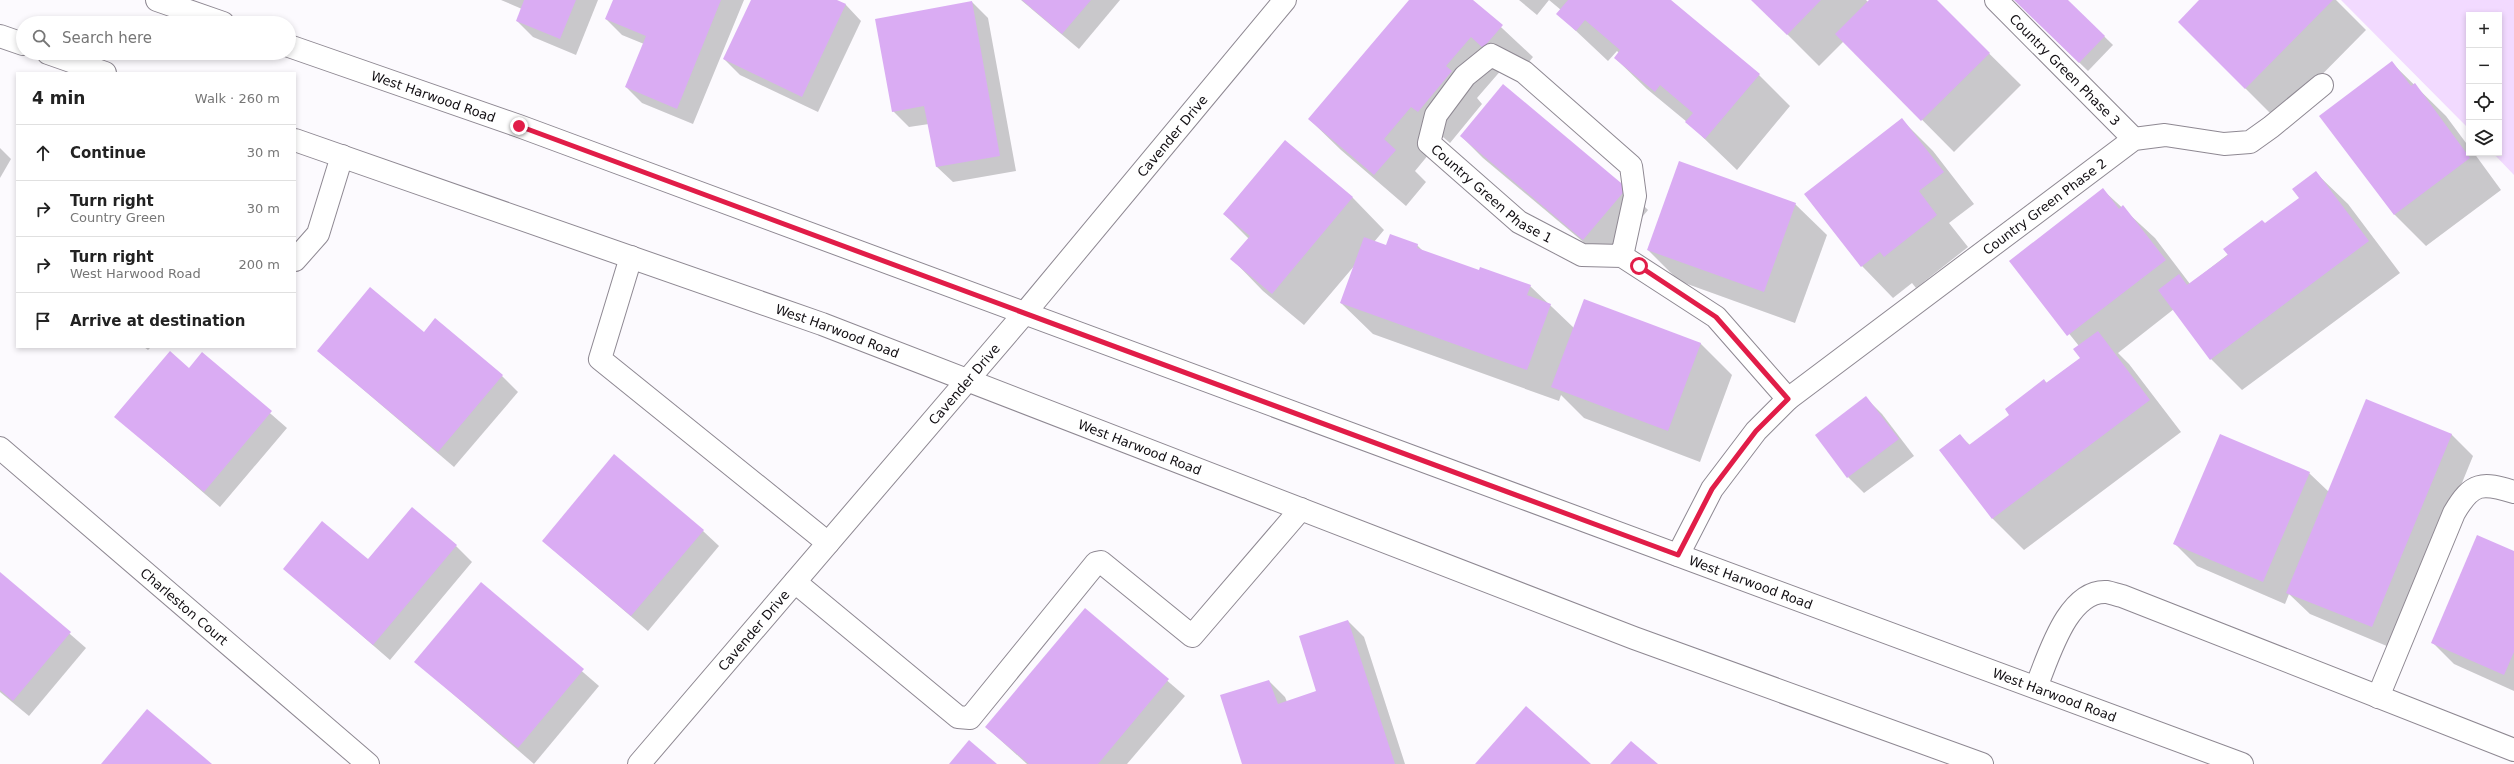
<!DOCTYPE html>
<meta charset="utf-8">
<style>
body{margin:0;font-family:"DejaVu Sans",sans-serif;background:#f2f2f2;color:#222}
.controls{position:absolute;right:12px;top:12px;display:grid;overflow:hidden;border-radius:0px;box-shadow:0 2px 6px #0003}
.controls button{width:36px;height:36px;display:grid;place-items:center;padding:0;border:0;border-bottom:1px solid #e0e0e0;background:#fff;color:#222;font:20px sans-serif}
.stop{position:absolute;width:12px;height:12px;margin:-9px;border:3px solid #e11d48;border-radius:50%;background:#fff}
.stop.end{background:#e11d48;border-color:#fff;box-shadow:0 1px 4px #0008}
.list{margin:0;padding:0;list-style:none}
h2{display:flex;justify-content:space-between;align-items:center;height:52px;margin:0;padding:0 16px;font-size:17px}
h2 small{font-size:13px;font-weight:400;color:#767676}
.list li{display:grid;grid-template-columns:26px 1fr auto;gap:12px;align-items:center;box-sizing:border-box;height:56px;padding:0 16px;border-top:1px solid #e0e0e0}
.list b{display:block;font-size:15px;white-space:nowrap}
.list p{margin:0;font-size:13px;white-space:nowrap;color:#767676}
.list em{font-size:13px;font-style:normal;color:#767676}
.icon{flex:none;width:22px;height:22px;fill:none;stroke:currentColor;stroke-width:2;stroke-linecap:round;stroke-linejoin:round}
.map{position:relative;flex:none;width:2514px;height:764px;overflow:hidden}
.search{position:absolute;background:#fff;box-shadow:0 2px 6px #0003;left:16px;top:16px;width:280px;height:44px;display:flex;align-items:center;gap:10px;box-sizing:border-box;padding:0 14px;border-radius:22px;color:#767676;font-size:15px}
.panel{position:absolute;background:#fff;box-shadow:0 2px 6px #0003;left:16px;top:72px;width:280px;height:276px;border-radius:0px}
.map>svg:first-child{display:block}
.green{fill:#f2daff}
.shadow{fill:#0003}
.building{fill:#daacf3}
.lines{fill:none;stroke-linecap:round;stroke-linejoin:round}
.service-casing{stroke:#8e8892;stroke-width:24}
.minor-casing{stroke:#8e8892;stroke-width:24}
.secondary-casing{stroke:#8e8892;stroke-width:24}
.service{stroke:#fff;stroke-width:22}
.minor{stroke:#fff;stroke-width:22}
.secondary{stroke:#fff;stroke-width:22}
.route{stroke:#e11d48;stroke-width:5}
.labels{text-anchor:middle;stroke-width:3;stroke-linejoin:round;paint-order:stroke}
.street-label{font-size:13px;fill:#110e12;stroke:#fff}
</style>
<div class="map">
<svg width="2514" height="764" viewBox="0 0 2514 764">
<rect width="100%" height="100%" fill="#fcfafe"/>
<path class="green" d="M2341,0H2514V175L2493,153H2499V15H2469V129Z"/>
<g class="shadow">
<path d="M501,0H598L576,55L533,37L517,21L522,9Z"/>
<path d="M614,0H744L693,124L642,103L626,87L644,44L622,35L606,19Z"/>
<path d="M752,0H835L846,5L861,21L818,112L740,75L724,59Z"/>
<path d="M1021,0H1120L1079,49Z"/>
<path d="M1411,0H1472L1533,57L1515,79L1503,68L1477,98L1482,104L1450,143L1443,137L1415,171L1426,182L1406,206L1341,150L1309,119Z"/>
<path d="M1519,0H1670L1759,75L1790,106L1737,170L1687,122L1647,89L1615,58L1619,53L1617,51L1608,61L1558,14L1561,10L1549,0L1537,15Z"/>
<path d="M1753,0H1866L1868,2L1870,0H1935L2021,85L1954,152L1844,41L1819,66Z"/>
<path d="M2015,0H2067L2113,45L2088,71Z"/>
<path d="M2201,0H2336L2366,30L2277,120L2179,22Z"/>
<path d="M972,2L988,18L1016,171L953,182L937,167L929,124L909,127L893,111Z"/>
<path d="M2392,63L2446,116L2469,147V153H2474L2501,190L2426,246L2395,215L2321,116Z"/>
<path d="M1901,119L1933,151L1974,204L1949,223L1968,247L1916,288L1912,283L1893,298L1862,266Z"/>
<path d="M1461,136L1626,188L1648,210L1606,261L1483,158Z"/>
<path d="M1285,141L1353,198L1384,230L1374,242L1387,246L1417,245L1424,252L1480,272L1530,286L1574,328L1700,343L1732,375L1700,462L1584,418L1561,395L1559,401L1373,334L1341,303L1355,265L1304,325L1263,291L1232,259L1249,239L1224,214Z"/>
<path d="M0,148L11,159L0,178Z"/>
<path d="M2316,173L2348,204L2400,273L2242,390L2211,359L2174,309L2118,353L2129,364L2181,432L2024,550L1993,519L1940,450L1959,435L1970,445L2011,415L2044,380L2047,383L2081,358L2079,346L2011,261L2103,190L2155,238L2190,284L2300,198Z"/>
<path d="M1795,204L1827,235L1795,323L1679,281L1648,250Z"/>
<path d="M424,333L502,376L518,392L454,467L318,351Z"/>
<path d="M144,347H151L148,350Z"/>
<path d="M202,354L287,428L220,507L116,417L190,369Z"/>
<path d="M1866,398L1882,414L1914,456L1864,493L1848,477Z"/>
<path d="M2451,434L2473,456L2394,649L2310,614L2289,594L2285,604L2197,566L2175,544L2309,473L2329,492Z"/>
<path d="M703,531L719,546L648,631L543,541Z"/>
<path d="M456,546L472,562L390,660L284,568L368,561Z"/>
<path d="M2514,552V691L2454,664L2432,642Z"/>
<path d="M0,573L86,648L29,716L0,692Z"/>
<path d="M481,584L599,686L534,764L416,662Z"/>
<path d="M1085,610L1185,696L1127,764H1027L986,727Z"/>
<path d="M1348,621L1364,637L1405,764H1243L1269,681L1285,697L1287,702L1318,692Z"/>
</g>
<g class="building">
<path d="M524,0H576L560,39L516,21Z"/>
<path d="M613,0H721L677,109L625,87L646,36L605,19Z"/>
<path d="M751,0H837L846,4L802,97L723,59Z"/>
<path d="M1022,0H1091L1062,34Z"/>
<path d="M1409,0H1473L1503,25L1483,48L1471,37L1446,66L1452,71L1418,112L1411,107L1384,139L1396,150L1374,175L1308,119Z"/>
<path d="M1568,0H1671L1760,74L1705,139L1685,122L1693,113L1660,85L1655,92L1614,58L1620,50L1585,20L1576,31L1556,14Z"/>
<path d="M1751,0H1821L1787,35Z"/>
<path d="M1869,0H1937L1990,53L1921,121L1835,34Z"/>
<path d="M2014,0H2068L2105,36L2079,63Z"/>
<path d="M2199,0H2333L2245,89L2178,22Z"/>
<path d="M972,1L1000,156L936,167L924,106L892,112L875,19Z"/>
<path d="M2392,61L2411,86L2415,83L2470,158L2394,215L2319,116Z"/>
<path d="M1503,84L1627,188L1583,240L1460,136Z"/>
<path d="M1902,118L1944,172L1919,191L1937,215L1884,257L1880,252L1861,267L1804,194Z"/>
<path d="M1285,140L1353,197L1272,294L1230,259L1250,236L1223,214Z"/>
<path d="M1679,161L1796,203L1764,292L1647,250Z"/>
<path d="M2316,171L2369,241L2210,360L2158,290L2179,274L2187,285L2228,255L2223,249L2262,220L2265,223L2299,198L2292,189Z"/>
<path d="M2103,188L2119,209L2123,205L2166,260L2067,336L2009,261Z"/>
<path d="M1390,234L1418,244L1417,248L1479,270L1480,267L1531,285L1527,295L1551,304L1527,370L1340,303L1364,237L1386,245Z"/>
<path d="M370,287L424,332L435,318L503,375L438,452L317,351Z"/>
<path d="M1584,299L1701,343L1668,431L1551,387Z"/>
<path d="M2098,331L2150,400L1992,519L1939,450L1960,434L1969,445L2009,415L2005,409L2044,379L2046,383L2080,358L2073,349Z"/>
<path d="M170,351L189,368L202,352L272,411L204,492L114,417Z"/>
<path d="M1866,396L1899,439L1847,478L1815,435Z"/>
<path d="M2366,399L2452,434L2372,627L2286,593Z"/>
<path d="M2220,434L2310,472L2263,582L2173,544Z"/>
<path d="M614,454L704,530L631,616L542,541Z"/>
<path d="M412,507L457,545L373,645L283,569L322,521L368,559Z"/>
<path d="M2477,535L2514,551V652L2504,675L2431,643Z"/>
<path d="M0,572L71,632L13,701L0,690Z"/>
<path d="M481,582L584,669L518,748L414,662Z"/>
<path d="M1085,608L1169,679L1098,764H1029L985,727Z"/>
<path d="M1348,620L1395,764H1242L1220,695L1269,680L1278,704L1316,691L1299,636Z"/>
<path d="M1526,706L1591,764H1475Z"/>
<path d="M147,709L212,764H101Z"/>
<path d="M969,740L997,764H949Z"/>
<path d="M1631,741L1658,764H1610Z"/>
</g>
<g class="lines">
<defs>
<g id="service">
<path id="s1" d="M1996,0L2134,139"/>
<path id="s2" d="M1622,256L1635,196L1631,166L1524,72L1491,55L1465,76L1436,115L1429,143L1519,222L1582,255L1622,256L1716,317L1788,399"/>
<path d="M631,257L600,359L828,543"/>
<path d="M295,260L318,234L342,156"/>
<path id="s3" d="M1678,555L1712,489L1756,431L1788,399L2134,139L2165,135L2224,144L2250,142L2271,127L2322,85"/>
<path d="M795,582L958,717L970,718L1096,563L1101,562L1192,636L1301,509"/>
<path d="M2036,687C2048,659 2067,589 2107,592C2112,593 2117,595 2122,596L2514,750"/>
<path d="M2378,697L2454,513C2472,482 2482,482 2514,492"/>
</g>
<g id="minor">
<path id="s4" d="M0,448L368,764"/>
<path id="s5" d="M639,764L1024,314L1285,0"/>
</g>
<g id="secondary">
<path d="M157,0L223,23"/>
<path d="M0,36L23,44"/>
<path id="s6" d="M289,46L519,126L2242,764"/>
<path d="M48,53L105,73"/>
<path id="s7" d="M295,140L822,324L1634,638L1982,764"/>
</g>
</defs>
<use href="#service" class="service-casing"/>
<use href="#minor" class="minor-casing"/>
<use href="#secondary" class="secondary-casing"/>
<use href="#service" class="service"/>
<use href="#minor" class="minor"/>
<use href="#secondary" class="secondary"/>
</g>
<g class="lines">
<path class="route" d="M519,126L1678,555L1712,489L1756,431L1788,399L1716,317L1639,266"/>
</g>
<g class="labels">
<g class="street-label">
<text dy="5" stroke="none"><textPath href="#s1" startOffset="98">Country Green Phase 3</textPath></text>
<text dy="5" stroke="none"><textPath href="#s6" startOffset="153">West Harwood Road</textPath></text>
<text dy="5" stroke="none"><textPath href="#s5" startOffset="824">Cavender Drive</textPath></text>
<text dy="5" stroke="none"><textPath href="#s2" startOffset="463">Country Green Phase 1</textPath></text>
<text dy="5" stroke="none"><textPath href="#s3" startOffset="513">Country Green Phase 2</textPath></text>
<text dy="5" stroke="none"><textPath href="#s7" startOffset="575">West Harwood Road</textPath></text>
<text dy="5" stroke="none"><textPath href="#s5" startOffset="500">Cavender Drive</textPath></text>
<text dy="5" stroke="none"><textPath href="#s7" startOffset="899">West Harwood Road</textPath></text>
<text dy="5" stroke="none"><textPath href="#s6" startOffset="1557">West Harwood Road</textPath></text>
<text dy="5" stroke="none"><textPath href="#s4" startOffset="243">Charleston Court</textPath></text>
<text dy="5" stroke="none"><textPath href="#s5" startOffset="176">Cavender Drive</textPath></text>
<text dy="5" stroke="none"><textPath href="#s6" startOffset="1881">West Harwood Road</textPath></text>
</g>
</g>
</svg>
<div class="controls">
<button>+</button>
<button>−</button>
<button><svg class="icon" aria-label="locate" viewBox="0 0 24 24"><circle cx="12" cy="12" r="6"/><path d="M12 2v4M12 18v4M2 12h4M18 12h4"/></svg></button>
<button><svg class="icon" aria-label="layers" viewBox="0 0 24 24"><path d="M12 4l9 5-9 5-9-5zM3 14l9 5 9-5"/></svg></button>
</div>
<div class="stop" style="left:1639px;top:266px"></div>
<div class="stop end" style="left:519px;top:126px"></div>
<div class="search"><svg class="icon" aria-label="search" viewBox="0 0 24 24"><circle cx="10" cy="10" r="6"/><path d="M15 15l6 6"/></svg>Search here</div>
<section class="panel">
<h2>4 min<small>Walk · 260 m</small></h2>
<ul class="list">
<li><svg class="icon" aria-label="ahead" viewBox="0 0 24 24"><path d="M12 20V5M6 11l6-6 6 6"/></svg><div><b>Continue</b></div><em>30 m</em></li>
<li><svg class="icon" aria-label="right" viewBox="0 0 24 24"><path d="M7 20v-9h11M14 6l5 5-5 5"/></svg><div><b>Turn right</b><p>Country Green</p></div><em>30 m</em></li>
<li><svg class="icon" aria-label="right" viewBox="0 0 24 24"><path d="M7 20v-9h11M14 6l5 5-5 5"/></svg><div><b>Turn right</b><p>West Harwood Road</p></div><em>200 m</em></li>
<li><svg class="icon" aria-label="arrive" viewBox="0 0 24 24"><path d="M6 21V4h12l-3 4 3 4H6"/></svg><div><b>Arrive at destination</b></div></li>
</ul>
</section>
</div>
